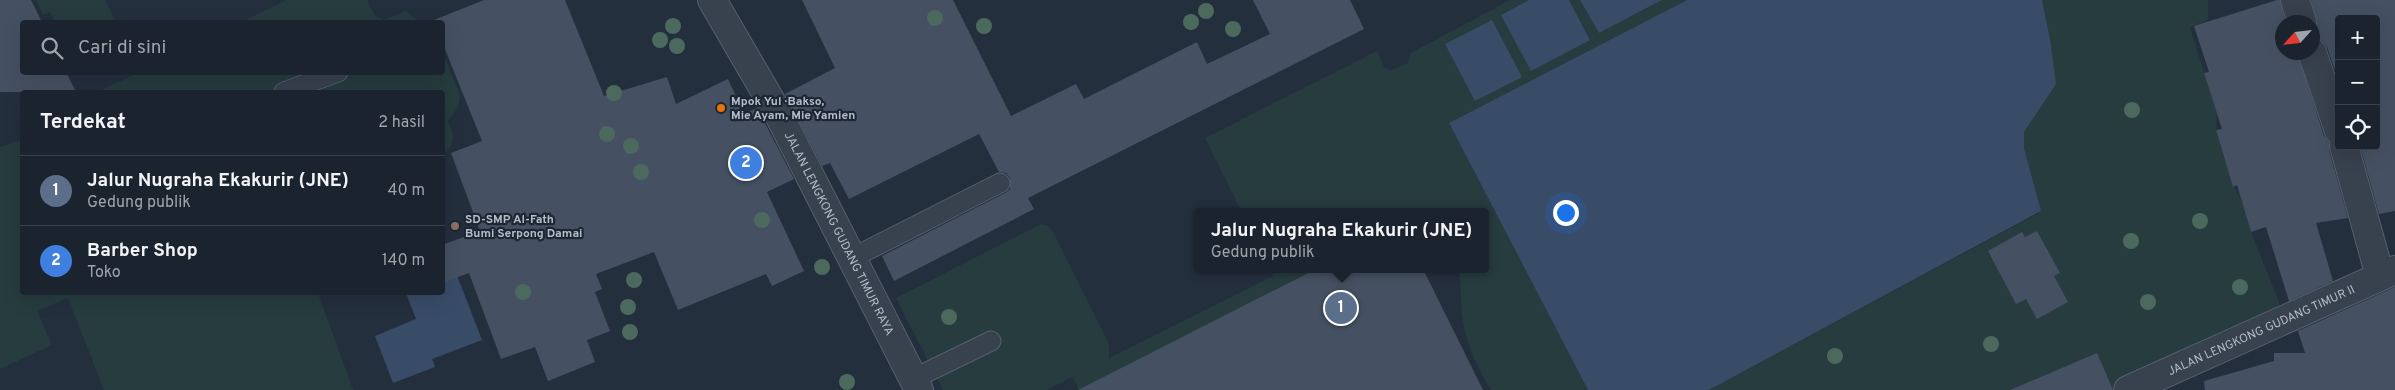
<!DOCTYPE html>
<html lang="id">
<meta charset="utf-8">
<style>
body{margin:0;font-family:Overpass,sans-serif;background:#282f3a;color:#f1f3f6}
.controls{position:absolute;right:15px;top:15px;display:grid;overflow:hidden;border-radius:5px;box-shadow:0 5px 20px #0002}
.controls button{width:45px;height:45px;display:grid;place-items:center;padding:0;border:0;border-bottom:1px solid #39404a;background:#1b232e;color:#f1f3f6;font:25px sans-serif}
.compass{position:absolute;left:2275px;top:15px;width:45px;height:45px;border-radius:50%;background:#1b232e;box-shadow:0 5px 20px #0002;rotate:243deg}
.you{position:absolute;left:1565px;top:212px;width:18px;height:18px;margin:-12px;border:4px solid #fff;border-radius:50%;background:#1a73e8;box-shadow:0 0 0 8px #1a73e833}
.badge{display:grid;place-items:center;width:32px;height:32px;border-radius:50%;background:#8ab4f8;color:#fff;font-size:16px;font-weight:700}
.pin{position:absolute;translate:-50% -50%;border:2px solid #fff;box-shadow:0 1px 5px #0006}
.popup{position:absolute;left:1194px;top:208px;width:295px;height:65px;box-sizing:border-box;display:grid;place-content:center;border-radius:5px;background:#1b232e;filter:drop-shadow(0 1px 4px #0005);font-size:16px;white-space:nowrap;color:#a0a4aa}
.popup b{font-size:19px;color:#f1f3f6}
.popup::after{content:'';position:absolute;left:50%;top:100%;margin-left:-10px;border:10px solid transparent;border-top-color:#1b232e}
.list{margin:0;padding:0;list-style:none}
h2{display:flex;justify-content:space-between;align-items:center;height:65px;margin:0;padding:0 20px;font-size:21px}
h2 small{font-size:16px;font-weight:400;color:#a0a4aa}
.list li{display:grid;grid-template-columns:32px 1fr auto;gap:15px;align-items:center;box-sizing:border-box;height:70px;padding:0 20px;border-top:1px solid #39404a}
.list b{display:block;font-size:19px;white-space:nowrap}
.list p{margin:0;font-size:16px;white-space:nowrap;color:#a0a4aa}
.list em{font-size:16px;font-style:normal;color:#a0a4aa}
.icon{flex:none;width:28px;height:28px;fill:none;stroke:currentColor;stroke-width:2;stroke-linecap:round;stroke-linejoin:round}
.map{position:relative;flex:none;width:2395px;height:390px;overflow:hidden}
.search{position:absolute;background:#1b232e;box-shadow:0 5px 20px #0002;left:20px;top:20px;width:425px;height:55px;display:flex;align-items:center;gap:12px;box-sizing:border-box;padding:0 18px;border-radius:5px;color:#a0a4aa;font-size:19px}
.panel{position:absolute;background:#1b232e;box-shadow:0 5px 20px #0002;left:20px;top:90px;width:425px;height:205px;border-radius:5px}
.map>svg:first-child{display:block}
.green{fill:#263c3f}
.water{fill:#394c67}
.building{fill:#455162}
.lines{fill:none;stroke-linecap:round;stroke-linejoin:round}
.service-casing{stroke:#565f6c;stroke-width:21}
.minor-casing{stroke:#565f6c;stroke-width:30}
.tertiary-casing{stroke:#565f6c;stroke-width:30}
.service{stroke:#38414e;stroke-width:19}
.minor{stroke:#38414e;stroke-width:28}
.tertiary{stroke:#38414e;stroke-width:28}
.tree{fill:#4b6a5d}
.food-dot{fill:#e8710a;stroke:#1d2633;stroke-width:2}
.education-dot{fill:#8d6e63;stroke:#1d2633;stroke-width:2}
.labels{text-anchor:middle;stroke-width:4.5;stroke-linejoin:round;paint-order:stroke}
.poi-label{font-size:12px;font-weight:bold;fill:#b4bcc9;stroke:#1d2633;text-anchor:start}
.street-label{font-size:12px;fill:#b4bcc9;stroke:#1d2633}
</style>
<div class="map">
<svg width="2395" height="390" viewBox="0 0 2395 390">
<rect width="100%" height="100%" fill="#242f3e"/>
<g class="green">
<path d="M36,0H105L116,22H55L50,12L43,15Z"/>
<path d="M287,0H367L374,14L383,20L406,11L418,22H241Z"/>
<path d="M1510,0H1529L1501,15L1590,40L1569,0H1580L1599,33L1662,0H1687L1449,123L1588,390H1491C1478,368 1467,346 1463,321C1460,304 1462,286 1458,269H1485V212H1242L1205,138L1377,51L1385,69L1392,70L1408,63L1411,53Z"/>
<path d="M2042,0H2208V20L2190,27L2217,114L2216,131L2233,186L2240,196L2251,232L2289,327L2154,390H1709L2041,212L2024,148V132L2035,113L2050,39Z"/>
<path d="M443,53L460,95L458,107L448,121C455,135 455,145 443,155L442,92H97L138,73L442,72Z"/>
<path d="M22,139V292L318,293L353,390H104L68,298L37,311L52,345L0,369V147Z"/>
<path d="M1041,224L1048,226L1054,234L1109,344V358L1273,276L1271,269H1316L1079,390L1072,377L1047,390H943L896,298Z"/>
</g>
<g class="water">
<path d="M1529,0H1569L1590,40L1531,71L1501,15Z"/>
<path d="M1580,0H1662L1599,33Z"/>
<path d="M1687,0H2042L2050,39L2056,84L2024,132V148L2041,211L1709,390H1588L1449,123Z"/>
<path d="M1492,20L1522,77L1475,101L1445,44Z"/>
<path d="M443,239L482,340L432,359L435,367L393,383L375,336L416,319L406,293L442,292Z"/>
</g>
<g class="building">
<path d="M0,0H31L42,22H22V72H66L76,92H0Z"/>
<path d="M484,0H565L604,96L667,77L676,104L728,79L744,114L757,108L794,179L767,192L804,271L772,286L766,274L678,310L654,252L596,274L602,289L595,292L610,331L587,340L595,362L548,381L535,347L501,359L469,273L442,283V245L480,231L451,153L482,141L442,42V22H434V20Z"/>
<path d="M802,0H953L1011,116L1076,84L1084,99L1197,42L1207,64L1270,34L1253,0H1350L1364,29L1028,198L1034,209L894,281L882,256L1005,193L1010,189V178L1006,173L999,172L979,134L849,199L830,163L822,166L785,94L835,68Z"/>
<path d="M2277,0H2280L2286,22H2282V52H2297L2324,136L2329,143V150L2348,218L2316,223L2333,281L2289,301L2266,227L2251,232L2237,185L2233,187L2216,130L2222,129L2204,73L2209,72L2194,26Z"/>
<path d="M2311,0H2395V211L2379,214L2360,146H2376V19H2339V82L2327,47L2322,40L2312,37L2317,25Z"/>
<path d="M2037,231L2060,273L2054,276L2068,302L2037,319L2026,299L2016,304L1988,251L2022,232L2025,237Z"/>
<path d="M1316,269H1423L1483,390H1078Z"/>
<path d="M2395,287V390H2205L2204,381L2274,361V353H2305L2298,331Z"/>
<path d="M2097,353L2113,390H2010Z"/>
</g>
<g class="lines">
<defs>
<g id="service">
<path d="M284,92L338,72"/>
<path d="M852,258L1000,183"/>
<path d="M913,379L991,341"/>
</g>
<g id="minor">
<path d="M2295,0L2302,22"/>
<path d="M2312,52L2339,131"/>
<path d="M2344,146L2380,276"/>
<path id="s1" d="M2128,390L2395,270"/>
</g>
<g id="tertiary">
<path id="s2" d="M712,0L779,115L919,390"/>
</g>
</defs>
<use href="#service" class="service-casing"/>
<use href="#minor" class="minor-casing"/>
<use href="#tertiary" class="tertiary-casing"/>
<use href="#service" class="service"/>
<use href="#minor" class="minor"/>
<use href="#tertiary" class="tertiary"/>
</g>
<g class="tree">
<circle cx="1206" cy="11" r="8"/>
<circle cx="935" cy="18" r="8"/>
<circle cx="1191" cy="22" r="8"/>
<circle cx="673" cy="26" r="8"/>
<circle cx="984" cy="26" r="8"/>
<circle cx="1233" cy="29" r="8"/>
<circle cx="660" cy="40" r="8"/>
<circle cx="677" cy="46" r="8"/>
<circle cx="614" cy="93" r="8"/>
<circle cx="2132" cy="110" r="8"/>
<circle cx="607" cy="134" r="8"/>
<circle cx="631" cy="146" r="8"/>
<circle cx="641" cy="172" r="8"/>
<circle cx="762" cy="220" r="8"/>
<circle cx="2200" cy="221" r="8"/>
<circle cx="2131" cy="241" r="8"/>
<circle cx="822" cy="267" r="8"/>
<circle cx="634" cy="280" r="8"/>
<circle cx="2240" cy="287" r="8"/>
<circle cx="523" cy="292" r="8"/>
<circle cx="2148" cy="302" r="8"/>
<circle cx="628" cy="307" r="8"/>
<circle cx="949" cy="317" r="8"/>
<circle cx="630" cy="332" r="8"/>
<circle cx="1991" cy="344" r="8"/>
<circle cx="1835" cy="356" r="8"/>
<circle cx="847" cy="382" r="8"/>
</g>
<circle class="food-dot" cx="721" cy="108" r="5"/>
<circle class="education-dot" cx="455" cy="226" r="5"/>
<g class="labels">
<g class="poi-label">
<text x="731" y="105">Mpok Yul · Bakso,<tspan x="731" dy="14">Mie Ayam, Mie Yamien</tspan></text>
<text x="465" y="223">SD-SMP Al-Fath<tspan x="465" dy="14">Bumi Serpong Damai</tspan></text>
</g>
<g class="street-label">
<text dy="4" stroke="none"><textPath href="#s2" startOffset="266">JALAN LENGKONG GUDANG TIMUR RAYA</textPath></text>
<text dy="4" stroke="none"><textPath href="#s1" startOffset="146">JALAN LENGKONG GUDANG TIMUR II</textPath></text>
</g>
</g>
</svg>
<div class="controls">
<button>+</button>
<button>−</button>
<button><svg class="icon" aria-label="locate" viewBox="0 0 24 24"><circle cx="12" cy="12" r="6"/><path d="M12 2v4M12 18v4M2 12h4M18 12h4"/></svg></button>
</div>
<svg class="compass" viewBox="-18 -18 36 36"><path d="M0-13l5 13h-10z" fill="#e53935"/><path d="M0 13l5-13h-10z" fill="#a0a4aa"/></svg>
<div class="you"></div>
<div class="pin badge" style="left:1341px;top:308px;background:#5c6f8a">1</div>
<div class="popup"><b>Jalur Nugraha Ekakurir (JNE)</b>Gedung publik</div>
<div class="pin badge" style="left:746px;top:163px;background:#3f7fe0">2</div>
<div class="search"><svg class="icon" aria-label="search" viewBox="0 0 24 24"><circle cx="10" cy="10" r="6"/><path d="M15 15l6 6"/></svg>Cari di sini</div>
<section class="panel">
<h2>Terdekat<small>2 hasil</small></h2>
<ul class="list">
<li><span class="badge" style="background:#5c6f8a">1</span><div><b>Jalur Nugraha Ekakurir (JNE)</b><p>Gedung publik</p></div><em>40 m</em></li>
<li><span class="badge" style="background:#3f7fe0">2</span><div><b>Barber Shop</b><p>Toko</p></div><em>140 m</em></li>
</ul>
</section>
</div>
